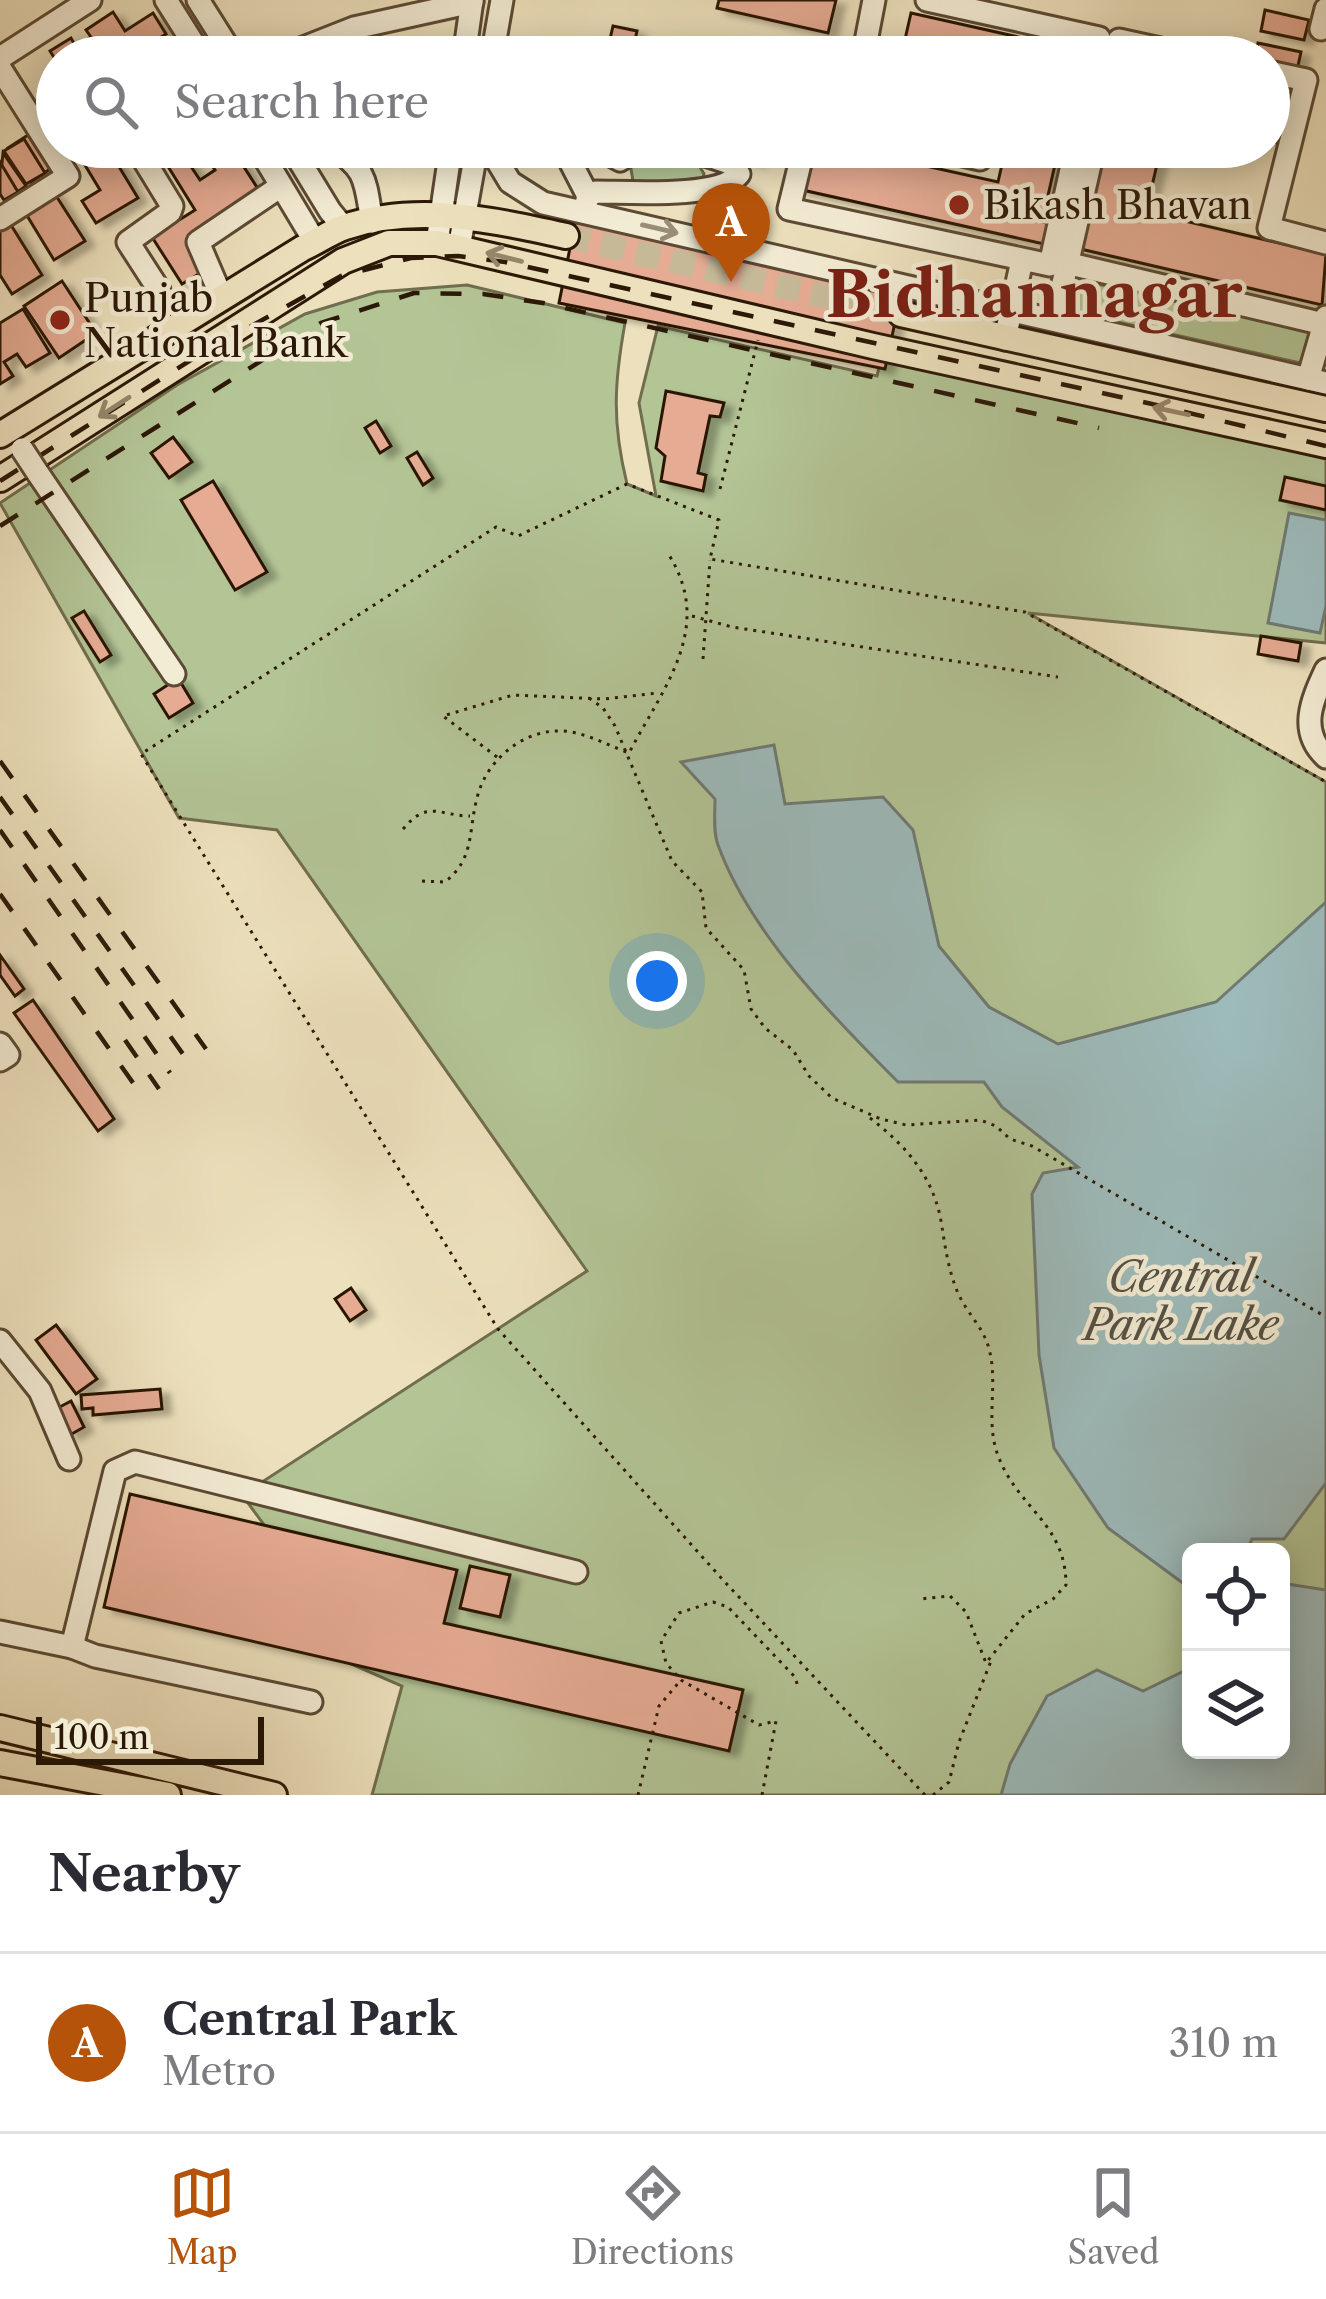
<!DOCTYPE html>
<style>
body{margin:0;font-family:"Libre Caslon Text",serif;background:#f7f7f7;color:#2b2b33}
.controls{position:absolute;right:36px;bottom:36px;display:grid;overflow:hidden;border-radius:18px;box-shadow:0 6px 30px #0003}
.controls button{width:108px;height:108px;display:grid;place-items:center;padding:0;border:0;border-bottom:3px solid #e1e1e2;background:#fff;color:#2b2b33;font:60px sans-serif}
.scale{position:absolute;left:36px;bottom:30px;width:228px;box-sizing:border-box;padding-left:12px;border:6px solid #2c1806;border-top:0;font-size:33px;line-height:42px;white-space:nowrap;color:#2c1806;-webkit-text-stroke:9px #f3ecd4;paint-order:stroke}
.you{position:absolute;left:657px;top:981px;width:42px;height:42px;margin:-30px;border:9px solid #fff;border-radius:50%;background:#1a73e8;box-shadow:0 0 0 18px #1a73e833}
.badge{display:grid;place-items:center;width:78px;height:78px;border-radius:50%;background:#b45309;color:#fff;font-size:39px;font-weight:700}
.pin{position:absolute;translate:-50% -99px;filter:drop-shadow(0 3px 6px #0008)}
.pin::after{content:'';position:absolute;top:63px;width:42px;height:36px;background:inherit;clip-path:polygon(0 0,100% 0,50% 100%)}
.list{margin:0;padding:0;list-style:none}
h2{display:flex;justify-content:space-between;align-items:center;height:156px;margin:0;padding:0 48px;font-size:51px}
h2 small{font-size:39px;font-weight:400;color:#7c7c81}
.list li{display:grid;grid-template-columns:78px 1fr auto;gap:36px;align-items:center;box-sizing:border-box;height:180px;padding:0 48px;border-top:3px solid #e1e1e2}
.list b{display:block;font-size:45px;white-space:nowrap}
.list p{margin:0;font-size:39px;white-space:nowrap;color:#7c7c81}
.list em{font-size:39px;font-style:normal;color:#7c7c81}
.icon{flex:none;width:66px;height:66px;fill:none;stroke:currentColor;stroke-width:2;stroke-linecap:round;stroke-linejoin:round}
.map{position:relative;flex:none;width:1326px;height:1795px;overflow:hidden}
.search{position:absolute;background:#fff;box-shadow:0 6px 30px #0003;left:36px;right:36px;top:36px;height:132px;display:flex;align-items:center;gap:30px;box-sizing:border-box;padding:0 42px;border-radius:66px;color:#7c7c81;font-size:45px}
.sheet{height:336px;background:#fff}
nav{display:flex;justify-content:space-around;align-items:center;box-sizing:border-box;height:168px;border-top:3px solid #e1e1e2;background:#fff;font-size:33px;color:#7c7c81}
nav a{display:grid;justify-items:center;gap:6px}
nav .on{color:#b45309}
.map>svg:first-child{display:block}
.green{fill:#b3c495;stroke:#706e4e;stroke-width:3;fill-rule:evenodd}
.water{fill:#9dbbbb;stroke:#707a73;stroke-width:3}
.building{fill:#e5ab93;stroke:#2c1806;stroke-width:3;filter:url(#shadow)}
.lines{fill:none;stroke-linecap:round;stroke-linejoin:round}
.major-tunnel{stroke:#c6b998;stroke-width:24;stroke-dasharray:24 12;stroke-linecap:butt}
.minor-casing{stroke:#5c4a34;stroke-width:27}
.major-casing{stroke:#2c1806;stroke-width:30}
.path{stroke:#2c1806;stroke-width:3;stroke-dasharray:3 6;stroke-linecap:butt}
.minor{stroke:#f3ecd4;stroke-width:21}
.major{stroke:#ede1bd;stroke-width:24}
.rail{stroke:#2c1806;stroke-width:4.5;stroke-dasharray:21 21;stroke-linecap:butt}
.minor-bridge-casing{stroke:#5c4a34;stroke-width:27;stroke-linecap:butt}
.minor-bridge{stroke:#f3ecd4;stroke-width:21}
.oneway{stroke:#998d77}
.oneway2{stroke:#96876b}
.poi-dot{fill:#8f2418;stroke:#f3ecd4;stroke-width:4.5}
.labels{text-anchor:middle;stroke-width:9;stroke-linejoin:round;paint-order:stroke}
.poi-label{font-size:39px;fill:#2c1806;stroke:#f3ecd4;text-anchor:start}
.water-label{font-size:42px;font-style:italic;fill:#545145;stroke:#f3ecd4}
.town-label{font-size:63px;font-weight:bold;fill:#7a1f14;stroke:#f3ecd4}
</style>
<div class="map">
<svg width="1326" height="1795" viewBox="0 0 1326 1795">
<defs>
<filter id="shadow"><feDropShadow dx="9" dy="5" stdDeviation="3" flood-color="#0004"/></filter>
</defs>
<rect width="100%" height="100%" fill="#ede1bd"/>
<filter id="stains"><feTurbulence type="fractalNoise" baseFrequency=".00167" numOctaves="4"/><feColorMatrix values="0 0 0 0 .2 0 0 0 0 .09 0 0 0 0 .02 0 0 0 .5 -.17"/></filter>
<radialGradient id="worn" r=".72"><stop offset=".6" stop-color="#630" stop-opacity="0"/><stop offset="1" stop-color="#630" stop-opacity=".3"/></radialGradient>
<g class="green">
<path d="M661,150L697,162L704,174L702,181L640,184L633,181L630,163Z"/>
<path d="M1075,279L1312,332L1305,364L1068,311Z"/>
<path d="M467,285L625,323C614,384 612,423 627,484L656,496L639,403L658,326L877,376L881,359L1326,451V643L1028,613L1326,782V1795H372L402,1686L303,1643L311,1588L242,1495L587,1271L277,830L179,818L0,503L177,385L305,314L377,292ZM1191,1552H1281V1750H1191Z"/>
</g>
<g class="water">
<path d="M1289,513L1326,520V606L1320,633L1268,623Z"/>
<path d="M774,745L785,804L883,797L913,830L939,946L989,1007L1058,1044L1216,1002L1326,902V1483L1284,1539H1252L1246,1552H1191V1750H1281V1583L1326,1590V1795H1001L1010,1764L1047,1696L1097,1670L1143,1691L1190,1668L1191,1589L1108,1528L1054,1448L1039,1355L1032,1194L1043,1173L1078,1167L1002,1107L984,1082H898C832,1016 750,933 718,845C713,832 715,814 715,799L681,762Z"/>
</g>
<g class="building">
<path d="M719,0H836L828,33L717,8Z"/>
<path d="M1265,10L1309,20L1304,40L1261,31Z"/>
<path d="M113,12L125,31L153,13L166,34L148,45L154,55L172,44L178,57H108L105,53L99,57H57V62L50,51L71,38L76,47L91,37L86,30Z"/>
<path d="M911,13L1081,51L1079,57H901Z"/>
<path d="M613,26L637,31L631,57H606Z"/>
<path d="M1258,43L1301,52L1297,70L1269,64V57H1255Z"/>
<path d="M1269,92L1288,96L1277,143L1269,141Z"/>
<path d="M28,135L50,169L31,182L8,148Z"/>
<path d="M24,139L45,173L26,184L4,151Z"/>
<path d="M74,147H107L138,198L96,223L82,201L100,190Z"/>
<path d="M156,147H190L182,153L200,180L215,170L200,147H231L262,195L189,240L207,269L182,284L152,237L195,210Z"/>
<path d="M692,147H760L756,161Z"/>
<path d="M807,147H840L998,182L1006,147H1059L1042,222L1058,226L1053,246L798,189Z"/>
<path d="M1105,147H1161L1146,212L1326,254L1322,305L1072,247L1085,232Z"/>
<path d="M3,153L26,186L10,197L0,183Z"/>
<path d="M0,162L18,192L4,200L0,194Z"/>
<path d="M53,191L85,241L54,260L23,209Z"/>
<path d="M576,218L903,285L885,369L559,303Z"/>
<path d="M11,225L42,275L12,294L0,275V231Z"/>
<path d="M62,281L96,333L59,358L24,306Z"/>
<path d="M23,309L50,353L26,367L17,354L4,362L13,376L0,384V323Z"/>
<path d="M666,391L724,403L720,417L710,416L698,473L706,475L703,491L661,481L665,456L656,448Z"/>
<path d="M376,421L391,446L380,453L365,428Z"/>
<path d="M173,437L192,462L169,478L151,453Z"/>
<path d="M417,452L433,478L423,485L407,458Z"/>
<path d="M1285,477L1326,486V510L1280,500Z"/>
<path d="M213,481L267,572L235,590L181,500Z"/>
<path d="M84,611L111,655L100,662L72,618Z"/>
<path d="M1261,636L1301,643L1298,661L1258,654Z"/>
<path d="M178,678L193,703L169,718L154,694Z"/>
<path d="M0,955L24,989L15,996L0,975Z"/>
<path d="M33,1000L114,1119L98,1131L14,1013Z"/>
<path d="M351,1288L366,1310L350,1321L335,1299Z"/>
<path d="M56,1325L97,1379L76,1394L36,1340Z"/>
<path d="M160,1389L162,1409L93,1415V1408L82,1409L81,1395Z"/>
<path d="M71,1401L84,1427L70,1435L56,1409Z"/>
<path d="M130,1494L457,1570L444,1623L743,1690L729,1751L104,1607Z"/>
<path d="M470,1566L510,1575L500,1617L460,1608Z"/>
</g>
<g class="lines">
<path class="major-tunnel" d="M566,236L901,314"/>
<defs>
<g id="minor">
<path d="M166,0L202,57"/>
<path d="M198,0L234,57"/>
<path d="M927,0L1099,38L1095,57"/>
<path d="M1321,29L1326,9"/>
<path d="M264,57L283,56L354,28L472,2"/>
<path d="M464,57L472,0"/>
<path d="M492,57L502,0"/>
<path d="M863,57L874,0"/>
<path d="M1115,57L1119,40L1197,57"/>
<path d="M0,58L90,0"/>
<path d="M0,68L68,176L0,219"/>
<path d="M1269,72L1306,80L1269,228L1326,243"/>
<path d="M136,147L172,206L170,212L128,242L159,290"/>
<path d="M258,147L315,242"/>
<path d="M291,147L330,211L344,228"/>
<path d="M332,147C368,169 365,183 372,222"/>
<path d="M489,147L510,182L543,203L1326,383"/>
<path d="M804,147L789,209L1050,265L1076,147"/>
<path d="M928,147L980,159"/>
<path d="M582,150L574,154L571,163L588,196"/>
<path d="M584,212L588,196L596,192C628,192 720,199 739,174L732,164C699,152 651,135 620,160L609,154"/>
<path d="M437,243L451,147"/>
<path d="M459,248L477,147"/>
<path d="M1066,263L1324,324"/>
<path d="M222,298L198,242L281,186"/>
<path d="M1055,318L1094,147"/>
<path d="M1005,339L1022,260"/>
<path d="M1308,379L1326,317"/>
<path d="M37,472L174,674"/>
<path d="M1326,670C1312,700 1298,731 1326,757"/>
<path d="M0,1044L8,1055L0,1060"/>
<path d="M0,1341L40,1391L69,1459"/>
<path d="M0,1632L72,1647L115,1471L135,1462L576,1572"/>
<path d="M72,1647L95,1656L311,1702"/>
</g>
<g id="major">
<path d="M901,314L1326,409"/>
<path d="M0,435L303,248C317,242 330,232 345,227C417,203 494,220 566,236"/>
<path d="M0,479L343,261L389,243H437L873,346L1326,445"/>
<path d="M0,1728L274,1795"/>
<path d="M0,1763L168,1795"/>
</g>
</defs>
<use href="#minor" class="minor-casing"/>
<use href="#major" class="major-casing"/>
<g class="path">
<path d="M720,489L758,340"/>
<path d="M692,616L732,627L1058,677"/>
<path d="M703,659L710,560"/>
<path d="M589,698L603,708L615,726L672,861L702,892L706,928L744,970L751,1009L765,1028L793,1050L809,1076L832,1098L881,1119L906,1125L980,1120L996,1126L1010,1139L1032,1146L1326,1317"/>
<path d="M497,757L443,716L513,695L604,699L657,693"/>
<path d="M403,829C428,799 440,816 470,816"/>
<path d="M422,881L445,882C475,858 468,832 477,798C487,756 532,722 576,733C594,737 612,747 629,753C664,686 716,626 667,552"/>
<path d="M870,1118C905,1145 933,1176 941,1221C945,1245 948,1270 958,1293C966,1312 984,1328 989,1349C999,1385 984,1422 999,1458C1019,1509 1066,1524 1066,1585L1053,1599L1025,1614L986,1663L966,1612L950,1596L920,1599"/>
<path d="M638,1795L659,1706L680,1681"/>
<path d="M762,1795L776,1721L759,1725L681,1680L666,1663L661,1641L679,1613L713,1602L728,1607L795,1677L798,1687"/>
<path d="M925,1795L723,1580L498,1329L141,754L496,527L518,536L627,484L719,520L710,559L1025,612L1326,782"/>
<path d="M933,1795L949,1782L959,1742L991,1661"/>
</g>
<use href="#minor" class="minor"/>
<use href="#major" class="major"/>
<g class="rail">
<path d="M0,481L194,358L341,276L411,258L458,256L505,262L1152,404L1326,446"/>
<path d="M0,526L321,323L414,293L483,294L543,303L1099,428"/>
<path d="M0,761L206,1049"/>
<path d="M0,797L190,1064"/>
<path d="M0,830L170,1073"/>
<path d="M0,894L143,1097"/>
<path d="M125,1040L159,1089"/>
</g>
<defs>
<path id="minor-bridge" d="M22,449L37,472"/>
</defs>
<use href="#minor-bridge" class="minor-bridge-casing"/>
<use href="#minor-bridge" class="minor-bridge"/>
</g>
<defs><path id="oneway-shaft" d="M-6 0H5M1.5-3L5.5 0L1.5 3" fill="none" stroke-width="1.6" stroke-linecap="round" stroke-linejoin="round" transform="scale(3)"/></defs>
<use class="oneway" href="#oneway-shaft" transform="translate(660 229) rotate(13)"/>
<g class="oneway2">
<use href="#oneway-shaft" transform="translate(504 257) rotate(-166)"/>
<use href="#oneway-shaft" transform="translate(114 407) rotate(147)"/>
<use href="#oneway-shaft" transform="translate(1171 411) rotate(-168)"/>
</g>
<g class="poi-dot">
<circle cx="959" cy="205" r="12"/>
<circle cx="60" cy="320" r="12"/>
</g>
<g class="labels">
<g class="poi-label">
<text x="983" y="219">Bikash Bhavan</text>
<text x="84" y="312">Punjab<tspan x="84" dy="45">National Bank</tspan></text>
</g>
<g class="water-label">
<text x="1181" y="1292">Central<tspan x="1181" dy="48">Park Lake</tspan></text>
</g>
<g class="town-label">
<text x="1034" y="317">Bidhannagar</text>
</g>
</g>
<rect width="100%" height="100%" filter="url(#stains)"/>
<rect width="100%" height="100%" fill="url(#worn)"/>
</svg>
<div class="controls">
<button><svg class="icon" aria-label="locate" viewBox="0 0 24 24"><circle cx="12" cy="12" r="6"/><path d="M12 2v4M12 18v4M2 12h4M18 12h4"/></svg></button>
<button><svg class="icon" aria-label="layers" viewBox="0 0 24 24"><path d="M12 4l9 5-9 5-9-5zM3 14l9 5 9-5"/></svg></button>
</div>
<div class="scale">100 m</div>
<div class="you"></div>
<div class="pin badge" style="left:731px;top:282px">A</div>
<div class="search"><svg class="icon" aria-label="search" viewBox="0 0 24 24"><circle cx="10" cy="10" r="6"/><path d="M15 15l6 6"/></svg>Search here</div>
</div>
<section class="sheet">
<h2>Nearby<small></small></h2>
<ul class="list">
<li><span class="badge">A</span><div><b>Central Park</b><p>Metro</p></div><em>310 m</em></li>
</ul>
</section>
<nav>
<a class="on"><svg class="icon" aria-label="map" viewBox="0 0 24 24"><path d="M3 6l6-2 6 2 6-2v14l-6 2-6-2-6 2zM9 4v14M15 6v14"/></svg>Map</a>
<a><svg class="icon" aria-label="directions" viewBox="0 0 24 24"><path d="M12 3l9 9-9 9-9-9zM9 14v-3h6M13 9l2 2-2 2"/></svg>Directions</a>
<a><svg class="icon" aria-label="saved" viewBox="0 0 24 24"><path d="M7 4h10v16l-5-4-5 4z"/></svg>Saved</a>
</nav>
